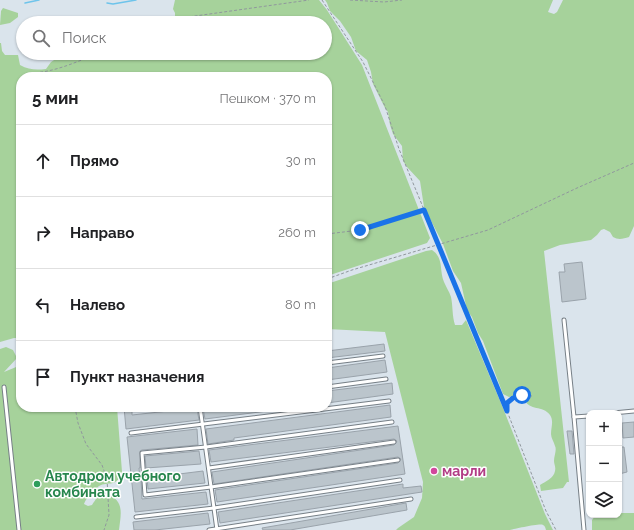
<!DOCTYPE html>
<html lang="ru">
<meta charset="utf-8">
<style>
body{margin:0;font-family:Raleway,sans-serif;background:#f6f6f6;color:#202124}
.controls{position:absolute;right:12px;bottom:12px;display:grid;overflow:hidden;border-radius:8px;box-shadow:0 1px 3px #0004}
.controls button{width:36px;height:36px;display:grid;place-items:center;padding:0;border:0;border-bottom:1px solid #e0e0e0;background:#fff;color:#202124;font:20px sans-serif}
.stop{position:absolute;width:12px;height:12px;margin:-9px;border:3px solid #1a73e8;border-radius:50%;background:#fff}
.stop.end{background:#1a73e8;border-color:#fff;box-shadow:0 1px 4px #0008}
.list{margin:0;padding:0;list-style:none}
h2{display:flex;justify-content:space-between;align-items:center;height:52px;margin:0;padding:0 16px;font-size:17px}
h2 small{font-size:13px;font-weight:400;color:#757577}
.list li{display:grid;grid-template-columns:26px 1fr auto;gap:12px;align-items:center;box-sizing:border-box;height:72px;padding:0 16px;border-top:1px solid #e0e0e0}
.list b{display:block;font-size:15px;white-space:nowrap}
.list em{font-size:13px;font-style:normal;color:#757577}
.icon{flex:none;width:22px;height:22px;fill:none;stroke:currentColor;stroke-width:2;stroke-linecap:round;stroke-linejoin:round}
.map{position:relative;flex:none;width:634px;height:530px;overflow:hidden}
.search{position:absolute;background:#fff;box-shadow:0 1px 3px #0004;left:16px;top:16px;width:316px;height:44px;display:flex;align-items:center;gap:10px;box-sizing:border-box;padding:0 14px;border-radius:22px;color:#757577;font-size:15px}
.panel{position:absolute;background:#fff;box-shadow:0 1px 3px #0004;left:16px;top:72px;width:316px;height:340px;border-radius:16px}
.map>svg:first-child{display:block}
.green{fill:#a6d29b}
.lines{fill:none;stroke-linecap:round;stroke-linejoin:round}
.stream{stroke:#6ec4eb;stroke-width:1.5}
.building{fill:#bbc5cc;stroke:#9aa3ab}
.service-casing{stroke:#767f86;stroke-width:5}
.path{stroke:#90979d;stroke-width:1;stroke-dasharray:3 2;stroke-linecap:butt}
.service{stroke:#fff;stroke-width:3}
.route{stroke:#1a73e8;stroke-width:5}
.hotel-dot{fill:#d1479c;stroke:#fff;stroke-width:1.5}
.leisure-dot{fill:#2e9e5b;stroke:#fff;stroke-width:1.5}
.labels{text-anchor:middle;stroke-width:3;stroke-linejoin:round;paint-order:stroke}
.hotel-label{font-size:14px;font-weight:bold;fill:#b23c85;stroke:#fff;text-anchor:start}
.leisure-label{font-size:14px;font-weight:bold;fill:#27864d;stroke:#fff;text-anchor:start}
</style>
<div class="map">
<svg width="634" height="530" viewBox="0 0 634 530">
<rect width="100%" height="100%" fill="#dae4ec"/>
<g class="green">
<path d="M175,0H319L327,10L362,65L430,238L427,243L327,276V77H21V338H14L0,342V43H1L2,51L5,55H18L20,65C29,70 36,70 46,69L51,62L65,53H325V23H180L175,20V13L173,9Z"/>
<path d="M325,0H553L548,12L554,14L557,12L563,0H634V226L629,237C623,239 618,240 613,237L610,232L604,229L601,230L597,235L591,240L560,245L544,251L569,482H567L563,488L541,491L540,485C545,482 554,478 555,471C556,467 554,464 554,461C554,456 557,450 555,446C554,442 551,438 551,434C551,427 554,421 550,415C543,405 529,411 525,400L528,394L526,393L509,397L503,394L483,341L478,333L472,317L467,310L461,283L453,271L443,244L424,207L420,181L407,167L403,161L402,146L393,134L390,125L388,112L385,108L373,84L371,72L367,60L356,51L351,37L340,21L330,11L327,3Z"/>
<path d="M3,8L18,13V17L10,23L0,25L1,11Z"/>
<path d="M432,250C444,258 439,270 444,282C446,287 449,291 451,297C453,306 452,316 455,325H462L466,320L503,408L545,514L553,530H546C545,527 545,526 543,525C540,523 515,529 510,530H396L398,528L414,517L422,498L423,482L385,332L327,329V284L426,251Z"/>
<path d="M6,347L13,350L17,358L4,372L21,365V407H117L122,472C117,488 108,481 99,486C93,490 86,498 84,504L88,506L92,505C96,499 98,495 105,493C125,500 121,513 119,530H0V349Z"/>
<path d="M619,513H634V530H592V520L596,515H619Z"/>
</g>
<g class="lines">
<g class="stream">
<path d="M25,3L39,0"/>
<path d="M107,3L113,4L136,0"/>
</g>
</g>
<g class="building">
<path d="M582,262L586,299L562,302L559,272H565L564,264Z"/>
<path d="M384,344L385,351L327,358V351Z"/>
<path d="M385,360L387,372L327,380V368Z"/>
<path d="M392,383L393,394L327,403V391Z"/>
<path d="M390,405L391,417L234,438V440L208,444L206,429Z"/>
<path d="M124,407H132V415L196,408L197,409L199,420L126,429Z"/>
<path d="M210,407H275V410L205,419L203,408Z"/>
<path d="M634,422V437L623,438L622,423Z"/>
<path d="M398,426L405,474L217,502L215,490L398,463L401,459L398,457L214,484L212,472L394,445L397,441L394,439L211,462L209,450Z"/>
<path d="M197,429L198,445L142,450L140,451V468H139L140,478H141L142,499L206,492L208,504L135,512L127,437Z"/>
<path d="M567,431H572L574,454H570Z"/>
<path d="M619,447H624L627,472L619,474Z"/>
<path d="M199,451L201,464L146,468L145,456Z"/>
<path d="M203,471L205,483L148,489L147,478Z"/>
<path d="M403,484V488L421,486L422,492L220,523L218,512Z"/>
<path d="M406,503L407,510L290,530H263L262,528Z"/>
<path d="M208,513L210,524L155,530H134L133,522Z"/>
</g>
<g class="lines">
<defs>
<g id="service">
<path d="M564,320L574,417L589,416"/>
<path d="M327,363L383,356"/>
<path d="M4,387L19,530"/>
<path d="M327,387L386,379"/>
<path d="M136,407V409L161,407"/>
<path d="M200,407L217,530"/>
<path d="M613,413L634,411"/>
<path d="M574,417L584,530"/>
<path d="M392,422L206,447L142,453L145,495L211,487L398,460"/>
<path d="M131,433L389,401"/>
<path d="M209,468L394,442"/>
<path d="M136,517L214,508L400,480"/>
<path d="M209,530L411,499"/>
</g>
</defs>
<use href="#service" class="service-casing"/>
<g class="path">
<path d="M322,0L363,62L385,106L399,149L507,411"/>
<path d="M350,0L384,2L402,0"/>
<path d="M177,23L181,18L309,0"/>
<path d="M34,77V73C57,71 77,62 98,53"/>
<path d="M327,234L360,230L424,210"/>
<path d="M327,279L352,270L488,230L577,188L634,163"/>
<path d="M532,396C522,395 515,396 507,403V411L546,511L556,530"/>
<path d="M75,407L78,423L86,444L102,465L107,479L109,515L104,530"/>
</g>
<use href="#service" class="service"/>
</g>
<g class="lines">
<path class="route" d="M360,230L424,210L507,411V403L513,398L522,395"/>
</g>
<circle class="hotel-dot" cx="434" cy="471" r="4"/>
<circle class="leisure-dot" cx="37" cy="484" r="4"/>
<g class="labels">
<g class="hotel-label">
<text x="442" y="476">марли</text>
</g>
<g class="leisure-label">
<text x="45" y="481">Автодром учебного<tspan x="45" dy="16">комбината</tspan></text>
</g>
</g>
</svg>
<div class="controls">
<button>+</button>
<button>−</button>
<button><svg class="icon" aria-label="layers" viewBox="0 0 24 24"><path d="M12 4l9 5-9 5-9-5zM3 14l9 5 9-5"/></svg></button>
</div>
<div class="stop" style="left:522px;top:395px"></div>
<div class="stop end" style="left:360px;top:230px"></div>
<div class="search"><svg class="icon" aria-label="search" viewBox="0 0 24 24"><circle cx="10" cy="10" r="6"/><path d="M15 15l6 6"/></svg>Поиск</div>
<section class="panel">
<h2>5 мин<small>Пешком · 370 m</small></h2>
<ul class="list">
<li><svg class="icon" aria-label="ahead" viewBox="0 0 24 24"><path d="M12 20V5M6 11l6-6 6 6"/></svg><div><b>Прямо</b></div><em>30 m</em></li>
<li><svg class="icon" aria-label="right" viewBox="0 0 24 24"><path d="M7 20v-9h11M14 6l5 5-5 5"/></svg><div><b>Направо</b></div><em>260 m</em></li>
<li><svg class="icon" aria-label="left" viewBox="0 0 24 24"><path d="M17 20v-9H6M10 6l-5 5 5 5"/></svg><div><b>Налево</b></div><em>80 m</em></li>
<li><svg class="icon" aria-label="arrive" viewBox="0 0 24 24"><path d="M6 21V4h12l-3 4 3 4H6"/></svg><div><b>Пункт назначения</b></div></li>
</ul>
</section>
</div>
